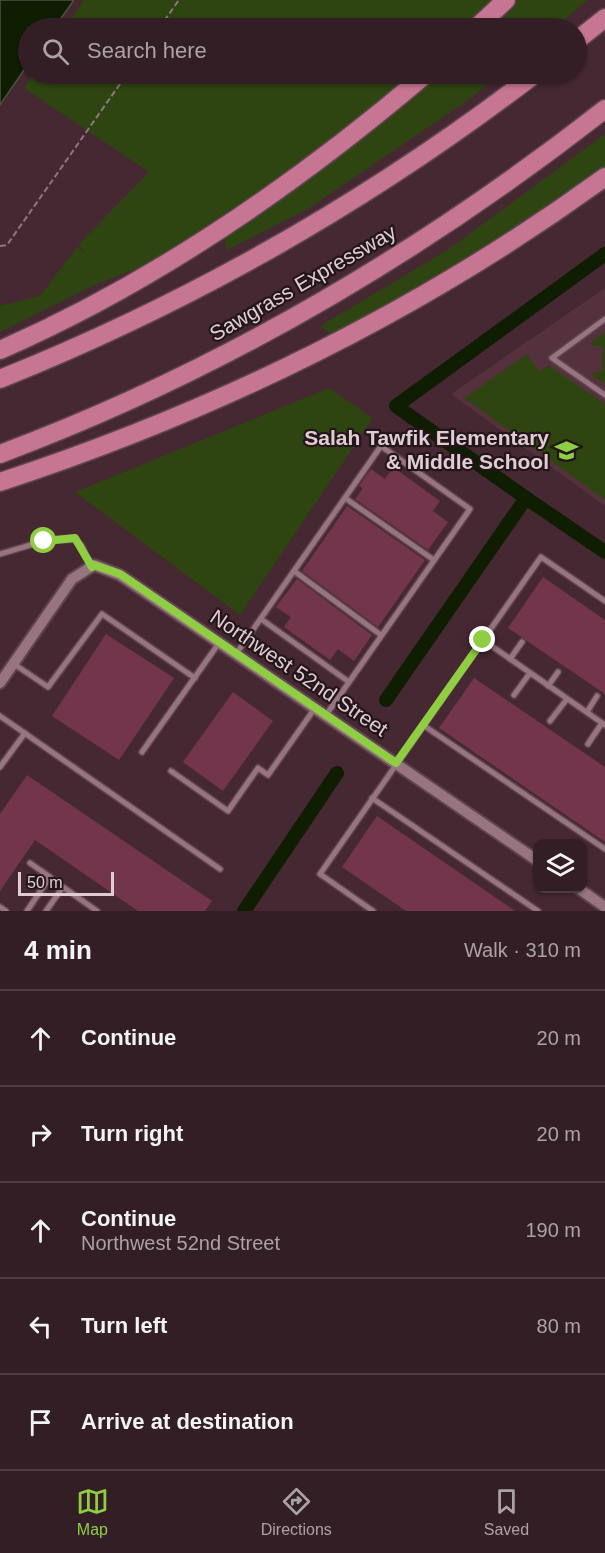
<!DOCTYPE html>
<meta charset="utf-8">
<style>
body{margin:0;font-family:Helvetica,sans-serif;background:#3c272e;color:#f1f3f6}
.controls{position:absolute;right:18px;bottom:18px;display:grid;overflow:hidden;border-radius:12px;box-shadow:0 2px 4px #0004}
.controls button{width:54px;height:54px;display:grid;place-items:center;padding:0;border:0;border-bottom:2px solid #4e3c43;background:#341e26;color:#f1f3f6;font:30px sans-serif}
.scale{position:absolute;left:18px;bottom:15px;width:96px;box-sizing:border-box;padding-left:6px;border:3px solid #e0ccd2;border-top:0;font-size:16px;line-height:21px;white-space:nowrap;color:#e0ccd2;-webkit-text-stroke:4px #23161a;paint-order:stroke}
.stop{position:absolute;width:18px;height:18px;margin:-14px;border:4px solid #8fcd42;border-radius:50%;background:#fff}
.stop.end{background:#8fcd42;border-color:#fff;box-shadow:0 2px 6px #0008}
.list{margin:0;padding:0;list-style:none}
h2{display:flex;justify-content:space-between;align-items:center;height:78px;margin:0;padding:0 24px;font-size:26px}
h2 small{font-size:20px;font-weight:400;color:#a9a2a7}
.list li{display:grid;grid-template-columns:39px 1fr auto;gap:18px;align-items:center;box-sizing:border-box;height:96px;padding:0 24px;border-top:2px solid #4e3c43}
.list b{display:block;font-size:22px;white-space:nowrap}
.list p{margin:0;font-size:20px;white-space:nowrap;color:#a9a2a7}
.list em{font-size:20px;font-style:normal;color:#a9a2a7}
.icon{flex:none;width:33px;height:33px;fill:none;stroke:currentColor;stroke-width:2;stroke-linecap:round;stroke-linejoin:round}
.map{position:relative;flex:none;width:605px;height:911px;overflow:hidden}
.search{position:absolute;background:#341e26;box-shadow:0 2px 4px #0004;left:18px;right:18px;top:18px;height:66px;display:flex;align-items:center;gap:15px;box-sizing:border-box;padding:0 21px;border-radius:33px;color:#a9a2a7;font-size:22px}
.sheet{height:558px;background:#341e26}
nav{display:flex;justify-content:space-around;align-items:center;box-sizing:border-box;height:84px;border-top:2px solid #4e3c43;background:#341e26;font-size:16px;color:#a9a2a7}
nav a{display:grid;justify-items:center;gap:3px}
nav .on{color:#8fcd42}
.map>svg:first-child{display:block}
.built{fill:#55313e}
.green{fill:#2e4511}
.water{fill:#0f1d01;stroke:#4e5240;stroke-width:1.5}
.lines{fill:none;stroke-linecap:round;stroke-linejoin:round}
.canal{stroke:#0f1d01;stroke-width:14}
.building{fill:#72354c}
.lane-casing{stroke:#5e454e;stroke-width:8}
.street-casing{stroke:#5e454e;stroke-width:14}
.highway-casing{stroke:#5e454e;stroke-width:21}
.path{stroke:#8f767e;stroke-width:2;stroke-dasharray:6 3;stroke-linecap:butt}
.lane{stroke:#987480;stroke-width:5}
.street{stroke:#987480;stroke-width:10}
.highway{stroke:#c67592;stroke-width:18}
.route{stroke:#8fcd42;stroke-width:8}
.labels{text-anchor:middle;stroke-width:4.5;stroke-linejoin:round;paint-order:stroke}
.street-label{font-size:21px;fill:#e0ccd2;stroke:#23161a}
.poi-label{font-size:21px;font-weight:bold;fill:#e0ccd2;stroke:#23161a;text-anchor:end}
</style>
<div class="map">
<svg width="605" height="911" viewBox="0 0 605 911">
<rect width="100%" height="100%" fill="#462832"/>
<path class="built" d="M605,288V506L451,394Z"/>
<g class="green">
<path d="M84,0H495L466,28H64Z"/>
<path d="M517,0H588L554,28H487Z"/>
<path d="M34,74H415L370,115L236,209L146,265L94,285L0,332V306L40,296L77,247L86,254L78,245L149,172L24,88Z"/>
<path d="M440,74H500L468,100L311,207L227,250L224,237C301,188 370,131 440,74Z"/>
<path d="M605,134V170L439,280L335,338L320,326L449,249Z"/>
<path d="M605,332V384L590,374L602,371V346H591L593,340Z"/>
<path d="M527,354L540,372L548,365L605,404V500L464,398Z"/>
<path d="M329,388L373,418L240,615L75,492Z"/>
</g>
<path class="water" d="M0,0H74L54,28H28V64L0,105Z"/>
<g class="lines">
<g class="canal">
<path d="M526,498L605,552"/>
<path d="M386,700L526,498L396,406L605,254"/>
<path d="M244,911L337,773"/>
</g>
</g>
<g class="building">
<path d="M393,467L440,501L433,511L448,522L428,550L355,499L363,488L359,486L371,469L385,479Z"/>
<path d="M347,506L425,560L378,627L302,571Z"/>
<path d="M543,577L605,620V694L508,628Z"/>
<path d="M297,579L372,635L354,661L338,649L330,660L284,627L291,617L276,607Z"/>
<path d="M106,634L174,678L119,760L52,716Z"/>
<path d="M474,678L605,767V842L439,728Z"/>
<path d="M233,692L273,721L223,791L183,762Z"/>
<path d="M27,775L212,901L205,911H138L35,840L0,891V814Z"/>
<path d="M377,816L515,911H406L342,867Z"/>
</g>
<g class="lines">
<defs>
<g id="lane">
<path d="M605,319L552,358L605,395"/>
<path d="M345,498L434,560"/>
<path d="M0,554L44,541L74,539L81,545L91,566"/>
<path d="M294,571L381,635"/>
<path d="M605,601L541,557L483,640L605,725"/>
<path d="M261,619L349,682"/>
<path d="M236,654L381,446L470,509L326,715"/>
<path d="M510,659L522,642"/>
<path d="M14,664L48,687L102,614L195,678"/>
<path d="M548,686L558,672"/>
<path d="M514,695L530,673"/>
<path d="M587,712L597,696"/>
<path d="M0,716L220,869"/>
<path d="M550,721L567,699"/>
<path d="M423,725L605,849"/>
<path d="M588,744L602,723"/>
<path d="M142,752L219,643"/>
<path d="M0,767L25,733"/>
<path d="M171,771L228,811L258,768L268,775L315,708"/>
<path d="M372,798L538,911"/>
<path d="M0,907L6,911"/>
<path d="M27,911L50,877L30,863"/>
<path d="M46,911L63,887L97,911"/>
<path d="M373,911L320,874L483,640"/>
</g>
<g id="street">
<path d="M0,683L72,579L94,565L120,575L538,861"/>
<path d="M578,888L605,907"/>
</g>
<g id="highway">
<path d="M476,28L506,0"/>
<path d="M576,41L605,18"/>
<path d="M0,350C156,282 298,183 426,74"/>
<path d="M0,379C192,302 372,199 535,74"/>
<path d="M0,454C219,372 421,253 605,109"/>
<path d="M0,482C216,411 421,311 605,177"/>
</g>
</defs>
<use href="#lane" class="lane-casing"/>
<use href="#street" class="street-casing"/>
<use href="#highway" class="highway-casing"/>
<g class="path">
<path d="M159,28L179,0"/>
<path d="M0,246L7,245L127,74"/>
</g>
<use href="#lane" class="lane"/>
<use href="#street" class="street"/>
<use href="#highway" class="highway"/>
</g>
<g class="lines">
<path class="route" d="M44,541L75,538L92,567L94,565L120,574L396,763L483,640"/>
</g>
<defs>
<symbol id="school-bare" viewBox="-9 -9 18 18"><path d="M0-5L7-2L0 1L-7-2ZM-4 1L0 2.5L4 1V4Q0 6-4 4Z" fill="#8fcd42" stroke="#23161a" stroke-width="2.5" paint-order="stroke"/></symbol>
</defs>
<g fill-rule="evenodd">
<use href="#school-bare" x="550" y="434" width="33" height="33"/>
</g>
<g class="labels">
<g class="street-label">
<text transform="translate(303 283) rotate(-30)" y="7">Sawgrass Expressway</text>
<text transform="translate(299 673) rotate(34)" y="7">Northwest 52nd Street</text>
</g>
<g class="poi-label">
<text x="549" y="445">Salah Tawfik Elementary<tspan x="549" dy="24">&amp; Middle School</tspan></text>
</g>
</g>
</svg>
<div class="controls">
<button><svg class="icon" aria-label="layers" viewBox="0 0 24 24"><path d="M12 4l9 5-9 5-9-5zM3 14l9 5 9-5"/></svg></button>
</div>
<div class="scale">50 m</div>
<div class="stop" style="left:44px;top:541px"></div>
<div class="stop end" style="left:483px;top:640px"></div>
<div class="search"><svg class="icon" aria-label="search" viewBox="0 0 24 24"><circle cx="10" cy="10" r="6"/><path d="M15 15l6 6"/></svg>Search here</div>
</div>
<section class="sheet">
<h2>4 min<small>Walk · 310 m</small></h2>
<ul class="list">
<li><svg class="icon" aria-label="ahead" viewBox="0 0 24 24"><path d="M12 20V5M6 11l6-6 6 6"/></svg><div><b>Continue</b></div><em>20 m</em></li>
<li><svg class="icon" aria-label="right" viewBox="0 0 24 24"><path d="M7 20v-9h11M14 6l5 5-5 5"/></svg><div><b>Turn right</b></div><em>20 m</em></li>
<li><svg class="icon" aria-label="ahead" viewBox="0 0 24 24"><path d="M12 20V5M6 11l6-6 6 6"/></svg><div><b>Continue</b><p>Northwest 52nd Street</p></div><em>190 m</em></li>
<li><svg class="icon" aria-label="left" viewBox="0 0 24 24"><path d="M17 20v-9H6M10 6l-5 5 5 5"/></svg><div><b>Turn left</b></div><em>80 m</em></li>
<li><svg class="icon" aria-label="arrive" viewBox="0 0 24 24"><path d="M6 21V4h12l-3 4 3 4H6"/></svg><div><b>Arrive at destination</b></div></li>
</ul>
</section>
<nav>
<a class="on"><svg class="icon" aria-label="map" viewBox="0 0 24 24"><path d="M3 6l6-2 6 2 6-2v14l-6 2-6-2-6 2zM9 4v14M15 6v14"/></svg>Map</a>
<a><svg class="icon" aria-label="directions" viewBox="0 0 24 24"><path d="M12 3l9 9-9 9-9-9zM9 14v-3h6M13 9l2 2-2 2"/></svg>Directions</a>
<a><svg class="icon" aria-label="saved" viewBox="0 0 24 24"><path d="M7 4h10v16l-5-4-5 4z"/></svg>Saved</a>
</nav>
